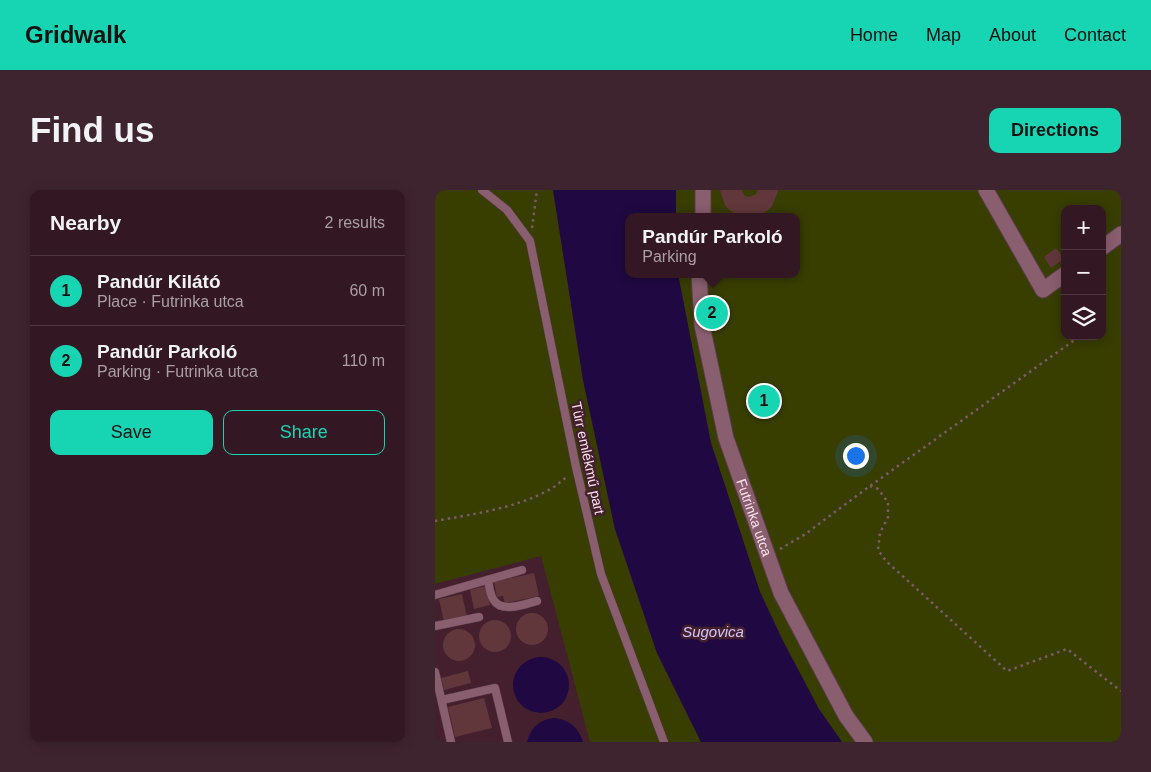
<!DOCTYPE html>
<meta charset="utf-8">
<style>
body{margin:0;font-family:Arial,sans-serif;background:#3e242f;color:#f1f3f6}
.controls{position:absolute;right:15px;top:15px;display:grid;overflow:hidden;border-radius:10px;box-shadow:0 2px 12px #0003}
.controls button{width:45px;height:45px;display:grid;place-items:center;padding:0;border:0;border-bottom:1px solid #4e3640;background:#331722;color:#f1f3f6;font:25px sans-serif}
.you{position:absolute;left:420px;top:265px;width:18px;height:18px;margin:-12px;border:4px solid #fff;border-radius:50%;background:#1a73e8;box-shadow:0 0 0 8px #1a73e833}
.badge{display:grid;place-items:center;width:32px;height:32px;border-radius:50%;background:#17d5b2;color:#111;font-size:16px;font-weight:700}
.pin{position:absolute;translate:-50% -50%;border:2px solid #fff;box-shadow:0 1px 5px #0006}
.popup{position:absolute;left:190px;top:23px;width:175px;height:65px;box-sizing:border-box;display:grid;place-content:center;border-radius:10px;background:#331722;filter:drop-shadow(0 1px 4px #0005);font-size:16px;white-space:nowrap;color:#a99fa5}
.popup b{font-size:19px;color:#f1f3f6}
.popup::after{content:'';position:absolute;left:50%;top:100%;margin-left:-10px;border:10px solid transparent;border-top-color:#331722}
.list{margin:0;padding:0;list-style:none}
h2{display:flex;justify-content:space-between;align-items:center;height:65px;margin:0;padding:0 20px;font-size:21px}
h2 small{font-size:16px;font-weight:400;color:#a99fa5}
.list li{display:grid;grid-template-columns:32px 1fr auto;gap:15px;align-items:center;box-sizing:border-box;height:70px;padding:0 20px;border-top:1px solid #4e3640}
.list b{display:block;font-size:19px;white-space:nowrap}
.list p{margin:0;font-size:16px;white-space:nowrap;color:#a99fa5}
.list em{font-size:16px;font-style:normal;color:#a99fa5}
.actions{display:flex;gap:10px;padding:15px 20px}
.actions a{flex:1;padding:11px 0;border:1px solid #17d5b2;border-radius:10px;text-align:center;font-size:18px;color:#17d5b2}
.actions .main{background:#17d5b2;color:#111}
.icon{flex:none;width:28px;height:28px;fill:none;stroke:currentColor;stroke-width:2;stroke-linecap:round;stroke-linejoin:round}
.map{position:relative;flex:none;width:686px;height:552px;overflow:hidden;border-radius:10px}
header{display:flex;align-items:center;gap:30px;box-sizing:border-box;height:70px;padding:0 25px;background:#17d5b2;color:#111}
header strong{font-size:24px}
nav{display:flex;gap:28px;margin-inline-start:auto;font-size:18px}
.intro{display:flex;align-items:center;justify-content:space-between;box-sizing:border-box;height:120px;padding:0 30px}
h1{margin:0;font-size:35px}
.button{padding:12px 22px;border-radius:10px;background:#17d5b2;color:#111;font-size:18px;font-weight:700}
main{display:flex;gap:30px;padding:0 30px}
aside{flex:1;background:#331722;border-radius:10px;box-shadow:0 2px 12px #0003}
.map>svg:first-child{display:block}
.green{fill:#383d00;fill-rule:evenodd}
.water{fill:#200942}
.building{fill:#62373b}
.lines{fill:none;stroke-linecap:round;stroke-linejoin:round}
.lane-casing{stroke:#5b3b49;stroke-width:9}
.street-casing{stroke:#5b3b49;stroke-width:17}
.path{stroke:#7c5b68;stroke-width:2.5;stroke-dasharray:2.5 4;stroke-linecap:butt}
.lane{stroke:#895e6e;stroke-width:8}
.street{stroke:#895e6e;stroke-width:15}
.labels{text-anchor:middle;stroke-width:5;stroke-linejoin:round;paint-order:stroke}
.street-label{font-size:14px;fill:#fbe2ea;stroke:#441f2e}
.water-label{font-size:15px;font-style:italic;fill:#d2c6fe;stroke:#441f2e}
</style>
<header>
<strong>Gridwalk</strong>
<nav><a>Home</a><a>Map</a><a>About</a><a>Contact</a></nav>
</header>
<div class="intro"><h1>Find us</h1><a class="button">Directions</a></div>
<main>
<aside>
<h2>Nearby<small>2 results</small></h2>
<ul class="list">
<li><span class="badge">1</span><div><b>Pandúr Kilátó</b><p>Place · Futrinka utca</p></div><em>60 m</em></li>
<li><span class="badge">2</span><div><b>Pandúr Parkoló</b><p>Parking · Futrinka utca</p></div><em>110 m</em></li>
</ul>
<div class="actions"><a class="main">Save</a><a>Share</a></div>
</aside>
<div class="map">
<svg width="686" height="552" viewBox="0 0 686 552">
<rect width="100%" height="100%" fill="#441f2e"/>
<g class="green">
<path d="M0,0H118L148,190L180,339L222,463L266,552H155L106,366L0,394Z"/>
<path d="M241,0H686V552H407L384,520L348,451L325,402L276,253L243,84H361V27H241ZM630,19H667V146H630Z"/>
</g>
<g class="water">
<path d="M118,0H241V27H193V84H243L276,253L325,402L348,451L384,519L407,552H266L222,463L180,339L148,190Z"/>
<circle cx="106" cy="495" r="28"/>
<path d="M119,528C134,529 144,538 148,552H92C95,538 105,529 119,528Z"/>
</g>
<g class="building">
<path d="M285,0H307L310,6L314,7L321,4L323,0H343V2L337,16L332,21L320,27H308L297,22L291,17L288,10Z"/>
<path d="M621,58L629,69L616,78L609,67Z"/>
<path d="M99,383L104,406L70,413L68,406L62,407L59,392Z"/>
<path d="M50,396L55,415L39,419L35,400Z"/>
<path d="M27,404L32,427L9,432L4,409Z"/>
<circle cx="97" cy="439" r="16"/>
<circle cx="60" cy="446" r="16"/>
<circle cx="24" cy="455" r="16"/>
<path d="M33,481L36,493L9,500L6,488Z"/>
<path d="M49,508L57,538L20,547L13,517Z"/>
</g>
<g class="lines">
<defs>
<g id="lane">
<path d="M47,0L72,20L95,51L141,277L166,384L229,552"/>
<path d="M53,390C54,396 55,404 58,409C66,424 90,414 102,411"/>
<path d="M0,405L87,380"/>
<path d="M0,436L44,427"/>
<path d="M0,482L16,552"/>
<path d="M7,510L60,498L73,552"/>
</g>
<g id="street">
<path d="M268,0V27"/>
<path d="M551,0L608,100L630,84"/>
<path d="M667,58L686,44"/>
<path id="s1" d="M264,84L267,135L291,248L346,403L411,526L430,552"/>
</g>
</defs>
<use href="#lane" class="lane-casing"/>
<use href="#street" class="street-casing"/>
<g class="path">
<path d="M97,38L102,0"/>
<path d="M435,296L443,299L453,312V327L445,343L443,360L451,371L572,481L632,459L686,501"/>
<path d="M0,331C39,324 106,315 133,285"/>
<path d="M345,359L369,345L435,296L645,146"/>
</g>
<use href="#lane" class="lane"/>
<use href="#street" class="street"/>
</g>
<g class="labels">
<g class="street-label">
<text transform="translate(153 268) rotate(78)" y="5">Türr emlékmű part</text>
<text dy="5" stroke="none"><textPath href="#s1" startOffset="251">Futrinka utca</textPath></text>
</g>
<g class="water-label">
<text x="278" y="447">Sugovica</text>
</g>
</g>
</svg>
<div class="controls">
<button>+</button>
<button>−</button>
<button><svg class="icon" aria-label="layers" viewBox="0 0 24 24"><path d="M12 4l9 5-9 5-9-5zM3 14l9 5 9-5"/></svg></button>
</div>
<div class="you"></div>
<div class="pin badge" style="left:329px;top:211px">1</div>
<div class="pin badge" style="left:277px;top:123px">2</div>
<div class="popup"><b>Pandúr Parkoló</b>Parking</div>
</div>
</main>
